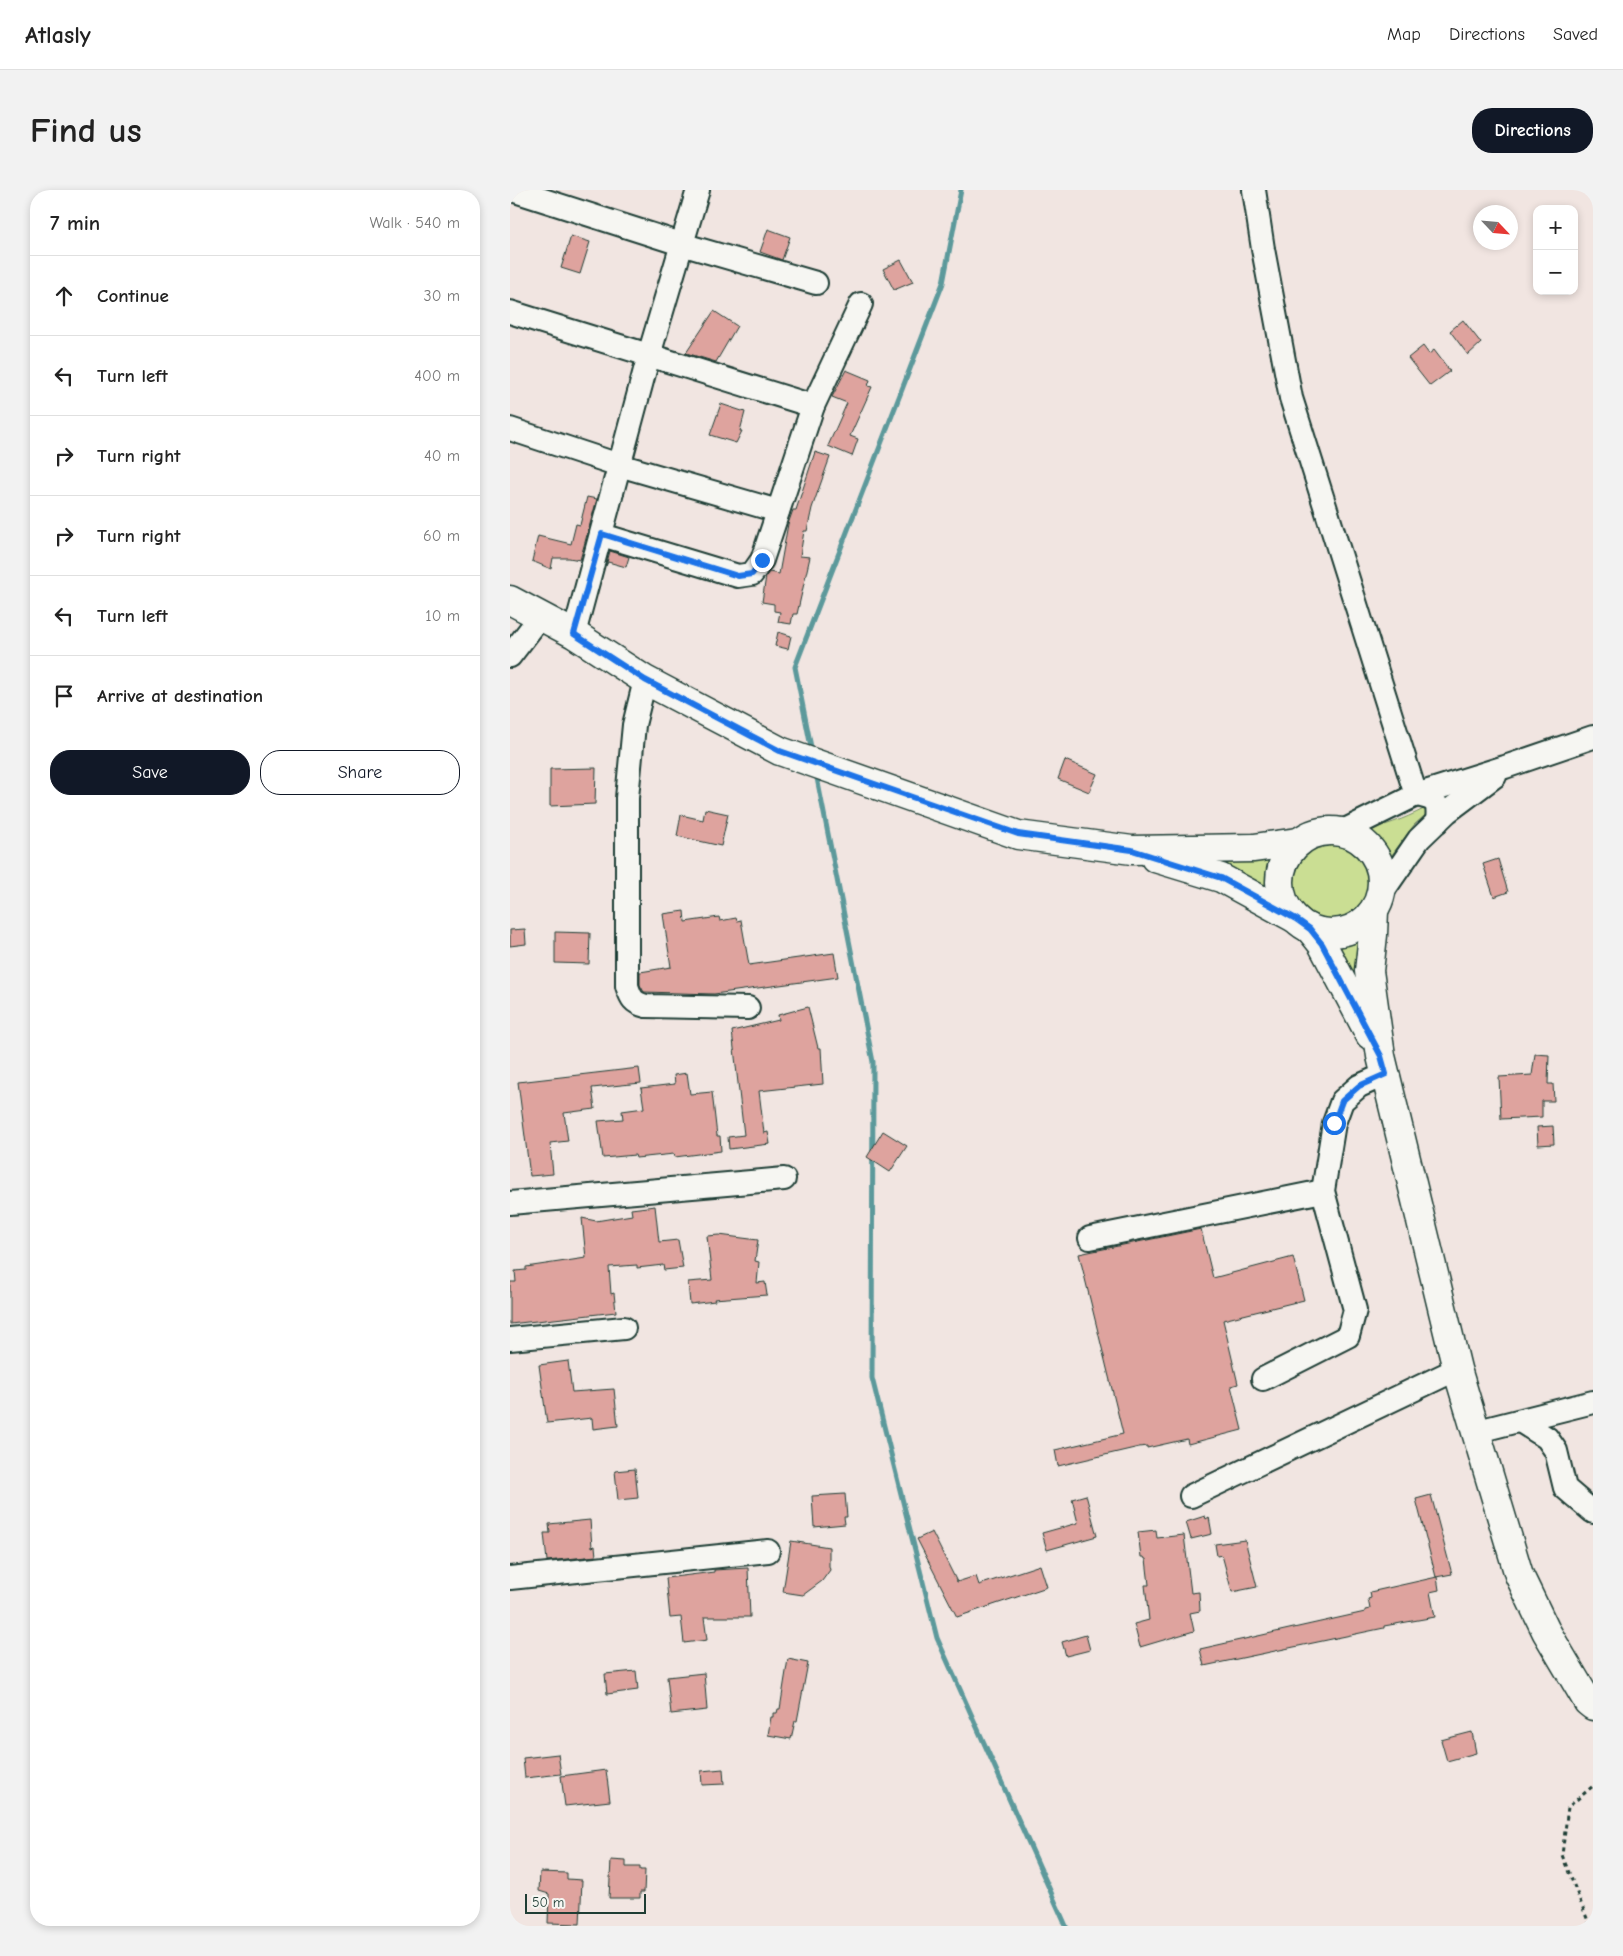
<!DOCTYPE html>
<meta charset="utf-8">
<style>
body{margin:0;font-family:"Comic Neue",sans-serif;background:#f2f2f2;color:#222}
.controls{position:absolute;right:15px;top:15px;display:grid;overflow:hidden;border-radius:10px;box-shadow:0 2px 8px #0003}
.controls button{width:45px;height:45px;display:grid;place-items:center;padding:0;border:0;border-bottom:1px solid #e0e0e0;background:#fff;color:#222;font:25px sans-serif}
.compass{position:absolute;left:963px;top:15px;width:45px;height:45px;border-radius:50%;background:#fff;box-shadow:0 2px 8px #0003;rotate:116deg}
.scale{position:absolute;left:15px;bottom:12px;width:121px;box-sizing:border-box;padding-left:5px;border:2px solid #1f3d34;border-top:0;font-size:14px;line-height:18px;white-space:nowrap;color:#1f3d34;-webkit-text-stroke:4px #f6f6f2;paint-order:stroke}
.stop{position:absolute;width:15px;height:15px;margin:-11px;border:4px solid #1a73e8;border-radius:50%;background:#fff}
.stop.end{background:#1a73e8;border-color:#fff;box-shadow:0 1px 5px #0008}
.list{margin:0;padding:0;list-style:none}
h2{display:flex;justify-content:space-between;align-items:center;height:65px;margin:0;padding:0 20px;font-size:21px}
h2 small{font-size:16px;font-weight:400;color:#767676}
.list li{display:grid;grid-template-columns:32px 1fr auto;gap:15px;align-items:center;box-sizing:border-box;height:80px;padding:0 20px;border-top:1px solid #e0e0e0}
.list b{display:block;font-size:19px;white-space:nowrap}
.list em{font-size:16px;font-style:normal;color:#767676}
.actions{display:flex;gap:10px;padding:15px 20px}
.actions a{flex:1;padding:11px 0;border:1px solid #111827;border-radius:20px;text-align:center;font-size:18px;color:#111827}
.actions .main{background:#111827;color:#fff}
.icon{flex:none;width:28px;height:28px;fill:none;stroke:currentColor;stroke-width:2;stroke-linecap:round;stroke-linejoin:round}
.map{position:relative;flex:none;width:1083px;height:1736px;overflow:hidden;border-radius:20px}
header{display:flex;align-items:center;gap:30px;box-sizing:border-box;height:70px;padding:0 25px;background:#fff;border-bottom:1px solid #e0e0e0}
header strong{font-size:24px}
nav{display:flex;gap:28px;margin-inline-start:auto;font-size:18px}
.intro{display:flex;align-items:center;justify-content:space-between;box-sizing:border-box;height:120px;padding:0 30px}
h1{margin:0;font-size:35px}
.button{padding:12px 22px;border-radius:20px;background:#111827;color:#fff;font-size:18px;font-weight:700}
main{display:flex;gap:30px;padding:0 30px}
aside{flex:1;background:#fff;border-radius:20px;box-shadow:0 2px 8px #0003}
.map>svg:first-child{display:block}
.green{fill:#cade93;stroke:#748e64}
.lines{fill:none;stroke-linecap:round;stroke-linejoin:round}
.stream{stroke:#5c999b;stroke-width:5}
.building{fill:#dea39e;stroke:#1f3d34}
.minor-casing{stroke:#1f3d34;stroke-width:26}
.major-casing{stroke:#1f3d34;stroke-width:31}
.path{stroke:#1f3d34;stroke-width:3;stroke-dasharray:4 4;stroke-linecap:butt}
.minor{stroke:#f6f6f2;stroke-width:22}
.major{stroke:#f6f6f2;stroke-width:28}
.route{stroke:#1a73e8;stroke-width:6}
</style>
<header>
<strong>Atlasly</strong>
<nav><a>Map</a><a>Directions</a><a>Saved</a></nav>
</header>
<div class="intro"><h1>Find us</h1><a class="button">Directions</a></div>
<main>
<aside>
<h2>7 min<small>Walk · 540 m</small></h2>
<ul class="list">
<li><svg class="icon" aria-label="ahead" viewBox="0 0 24 24"><path d="M12 20V5M6 11l6-6 6 6"/></svg><div><b>Continue</b></div><em>30 m</em></li>
<li><svg class="icon" aria-label="left" viewBox="0 0 24 24"><path d="M17 20v-9H6M10 6l-5 5 5 5"/></svg><div><b>Turn left</b></div><em>400 m</em></li>
<li><svg class="icon" aria-label="right" viewBox="0 0 24 24"><path d="M7 20v-9h11M14 6l5 5-5 5"/></svg><div><b>Turn right</b></div><em>40 m</em></li>
<li><svg class="icon" aria-label="right" viewBox="0 0 24 24"><path d="M7 20v-9h11M14 6l5 5-5 5"/></svg><div><b>Turn right</b></div><em>60 m</em></li>
<li><svg class="icon" aria-label="left" viewBox="0 0 24 24"><path d="M17 20v-9H6M10 6l-5 5 5 5"/></svg><div><b>Turn left</b></div><em>10 m</em></li>
<li><svg class="icon" aria-label="arrive" viewBox="0 0 24 24"><path d="M6 21V4h12l-3 4 3 4H6"/></svg><div><b>Arrive at destination</b></div></li>
</ul>
<div class="actions"><a class="main">Save</a><a>Share</a></div>
</aside>
<div class="map">
<svg width="1083" height="1736" viewBox="0 0 1083 1736">
<rect width="100%" height="100%" fill="#f1e5e1"/>
<filter id="ink" filterUnits="userSpaceOnUse"><feTurbulence type="fractalNoise" baseFrequency=".02" numOctaves="2"/><feDisplacementMap in="SourceGraphic" scale="10" xChannelSelector="R" yChannelSelector="G"/><feConvolveMatrix kernelMatrix="1 2 1 2 8 2 1 2 1" color-interpolation-filters="sRGB"/></filter>
<g filter="url(#ink)">
<g class="green">
<path d="M921,615L923,618L904,635L881,666L869,649L859,639C882,634 901,626 921,615Z"/>
<circle cx="822" cy="692" r="42"/>
<path d="M764,667L759,690V702L708,672Z"/>
<path d="M853,744L848,782L842,784L821,755L838,751Z"/>
</g>
<g class="lines">
<g class="stream">
<path d="M301,557L285,477L433,93L451,0"/>
<path d="M307,588L363,872L362,1188L427,1448L556,1736"/>
</g>
</g>
<g class="building">
<path d="M258,39L280,47L272,70L250,62Z"/>
<path d="M61,46L80,52L70,84L51,78Z"/>
<path d="M391,70L403,92L384,100L373,79Z"/>
<path d="M204,121L227,136L206,172L176,163Z"/>
<path d="M953,130L971,153L958,165L940,141Z"/>
<path d="M913,156L919,164L924,160L940,181L920,196L898,168Z"/>
<path d="M336,180L360,190L358,196L362,197L340,246L348,249L342,266L318,256L337,213L322,207Z"/>
<path d="M211,214L235,222L230,241H232L226,253L200,245Z"/>
<path d="M305,262L320,267L302,318L297,341H294L290,366L300,367L287,424H283L281,434L268,432L270,422L264,421V414L252,412L256,386L259,382L269,384L278,334L283,320H286Z"/>
<path d="M77,307L87,309L70,370L59,368H43L41,379L22,371L28,346L61,354L66,334L70,335Z"/>
<path d="M100,361L119,367L116,377L98,372L96,376Z"/>
<path d="M268,442L281,446L278,459L265,456Z"/>
<path d="M555,570L587,584L579,602L548,589Z"/>
<path d="M86,578L85,614L40,616V579Z"/>
<path d="M195,619L218,624L211,656L167,646L171,625L193,630Z"/>
<path d="M988,669L998,702L984,707L973,674Z"/>
<path d="M174,721L175,732L209,727L210,731L226,728L227,731L231,730L239,775L324,763L328,787L204,804L134,802L130,795V782L161,777L153,724Z"/>
<path d="M15,739L16,754L0,756V740Z"/>
<path d="M45,742L80,743L79,774L45,773Z"/>
<path d="M298,817L308,858H311L313,894L249,901L254,943L258,942L260,954L219,959L218,947L234,945L222,841L269,830L268,825Z"/>
<path d="M1025,864L1039,865L1038,894H1043L1044,911H1032V927L991,929L989,887L1022,885Z"/>
<path d="M129,878L131,893L82,898L85,919L54,923L58,951L40,953L43,984L20,986L8,892Z"/>
<path d="M177,883L180,904L202,902L207,946H210L211,961L165,967L164,964L126,968L125,965L93,968L88,931L113,929L112,921L134,918L131,898L165,894L164,885Z"/>
<path d="M1043,936L1044,954L1028,955L1027,937Z"/>
<path d="M373,941L397,956L380,982L357,967Z"/>
<path d="M145,1016L149,1052L168,1050L173,1078L154,1080L153,1075L127,1078V1075L99,1077L101,1104L104,1103L106,1122L0,1134V1092H6L5,1081L16,1080V1077L76,1068L72,1028L86,1031L122,1025L121,1019Z"/>
<path d="M691,1039L703,1088L783,1067L794,1110L713,1130L728,1194L721,1196L732,1240L678,1254L677,1249L637,1258V1256L629,1257L548,1276L545,1260L613,1244L569,1064Z"/>
<path d="M209,1045L248,1050L245,1071L249,1072L247,1093L255,1092L257,1105L204,1109L205,1111L180,1114L178,1092L202,1090L197,1046Z"/>
<path d="M58,1171L62,1202L104,1199L108,1236L83,1239L82,1228L37,1233L29,1175Z"/>
<path d="M125,1279L128,1308L108,1310L105,1281Z"/>
<path d="M335,1304L337,1327H334L335,1334L304,1337L302,1306Z"/>
<path d="M576,1305L587,1346L537,1360L532,1343L568,1333L562,1309Z"/>
<path d="M921,1305L942,1384L926,1387L906,1309Z"/>
<path d="M695,1326L696,1329L699,1327L702,1344L681,1349L676,1332Z"/>
<path d="M80,1330L82,1357L85,1356L86,1366L37,1371L34,1343H40L39,1334Z"/>
<path d="M646,1340L647,1348L674,1345L681,1403L689,1402L690,1421L680,1423L684,1441L630,1457L624,1434L639,1430L635,1395H639L636,1369H635L634,1367H631L628,1342Z"/>
<path d="M422,1342L447,1392L466,1386L469,1395L530,1375L537,1397L447,1427L407,1349Z"/>
<path d="M735,1350L747,1397L722,1402L712,1365L707,1366L705,1354Z"/>
<path d="M281,1351L319,1357V1376L320,1380L312,1391L293,1405L273,1402Z"/>
<path d="M238,1378L240,1427H194L197,1450L174,1453L171,1427L160,1428L156,1388L204,1382V1380Z"/>
<path d="M927,1387L929,1400L920,1402L925,1427L874,1436V1438L694,1476L690,1459L855,1422V1420L860,1419L858,1409L861,1408L860,1402Z"/>
<path d="M576,1445L580,1460L556,1466L552,1452Z"/>
<path d="M278,1469L298,1473L287,1531H285L281,1549L258,1545L261,1527H263V1523H267L268,1519H270Z"/>
<path d="M126,1481L128,1500L97,1504L95,1484Z"/>
<path d="M194,1483L197,1520L161,1524L157,1487Z"/>
<path d="M962,1542L966,1563L937,1571L931,1550Z"/>
<path d="M48,1564L51,1584L15,1588L13,1568Z"/>
<path d="M213,1579L214,1594L192,1595L191,1581Z"/>
<path d="M96,1580L100,1611L55,1616L51,1586Z"/>
<path d="M101,1670L116,1671V1677H130V1680H135L134,1702H130V1708H99Z"/>
<path d="M30,1682L57,1683V1689L72,1690L70,1734L38,1733L39,1704L29,1701Z"/>
</g>
<g class="lines">
<defs>
<g id="minor">
<path d="M2,0L171,54L306,93"/>
<path d="M744,0L753,59L781,208L906,605C926,609 929,611 927,632"/>
<path d="M0,122L303,216"/>
<path d="M0,239L109,275L268,321"/>
<path d="M92,345L228,386L242,384L252,370L303,216L351,114"/>
<path d="M64,444L139,165L188,0"/>
<path d="M0,466L30,427"/>
<path d="M135,490L124,535L117,608V796C121,808 123,813 136,816L238,818"/>
<path d="M833,641L906,605L995,577L1083,547"/>
<path d="M871,704L909,649L937,622L985,586"/>
<path d="M0,1013L274,989"/>
<path d="M580,1048L813,1001"/>
<path d="M0,1149L114,1138"/>
<path d="M753,1189L838,1146L845,1120L813,1001L824,933L832,911L849,896L876,884"/>
<path d="M1010,1231L1037,1248L1046,1261L1055,1298L1083,1322"/>
<path d="M964,1242L1083,1212"/>
<path d="M681,1306L947,1179"/>
<path d="M0,1388L258,1361"/>
</g>
<g id="major">
<path d="M0,410L64,444L135,490L270,561L508,645L622,660L744,658L788,652"/>
<circle cx="821" cy="692" r="51"/>
<path d="M645,668L711,688L786,729"/>
<path d="M864,720L863,745L859,781L871,866L947,1179L1009,1385L1036,1441L1078,1512L1083,1516"/>
<path d="M800,739L812,754L860,845"/>
</g>
</defs>
<use href="#minor" class="minor-casing"/>
<use href="#major" class="major-casing"/>
<path class="path" d="M1080,1736L1052,1665L1058,1617L1083,1596"/>
<use href="#minor" class="minor"/>
<use href="#major" class="major"/>
</g>
</g>
<g class="lines" filter="url(#ink)">
<path class="route" d="M252,370L242,384L228,386L92,344L64,444L135,490L270,561L508,644L622,660L711,688L786,729L800,739L812,754L871,866L876,884L849,896L832,911L824,933"/>
</g>
</svg>
<div class="controls">
<button>+</button>
<button>−</button>
</div>
<svg class="compass" viewBox="-18 -18 36 36"><path d="M0-13l5 13h-10z" fill="#e53935"/><path d="M0 13l5-13h-10z" fill="#767676"/></svg>
<div class="scale">50 m</div>
<div class="stop" style="left:824px;top:933px"></div>
<div class="stop end" style="left:252px;top:370px"></div>
</div>
</main>
